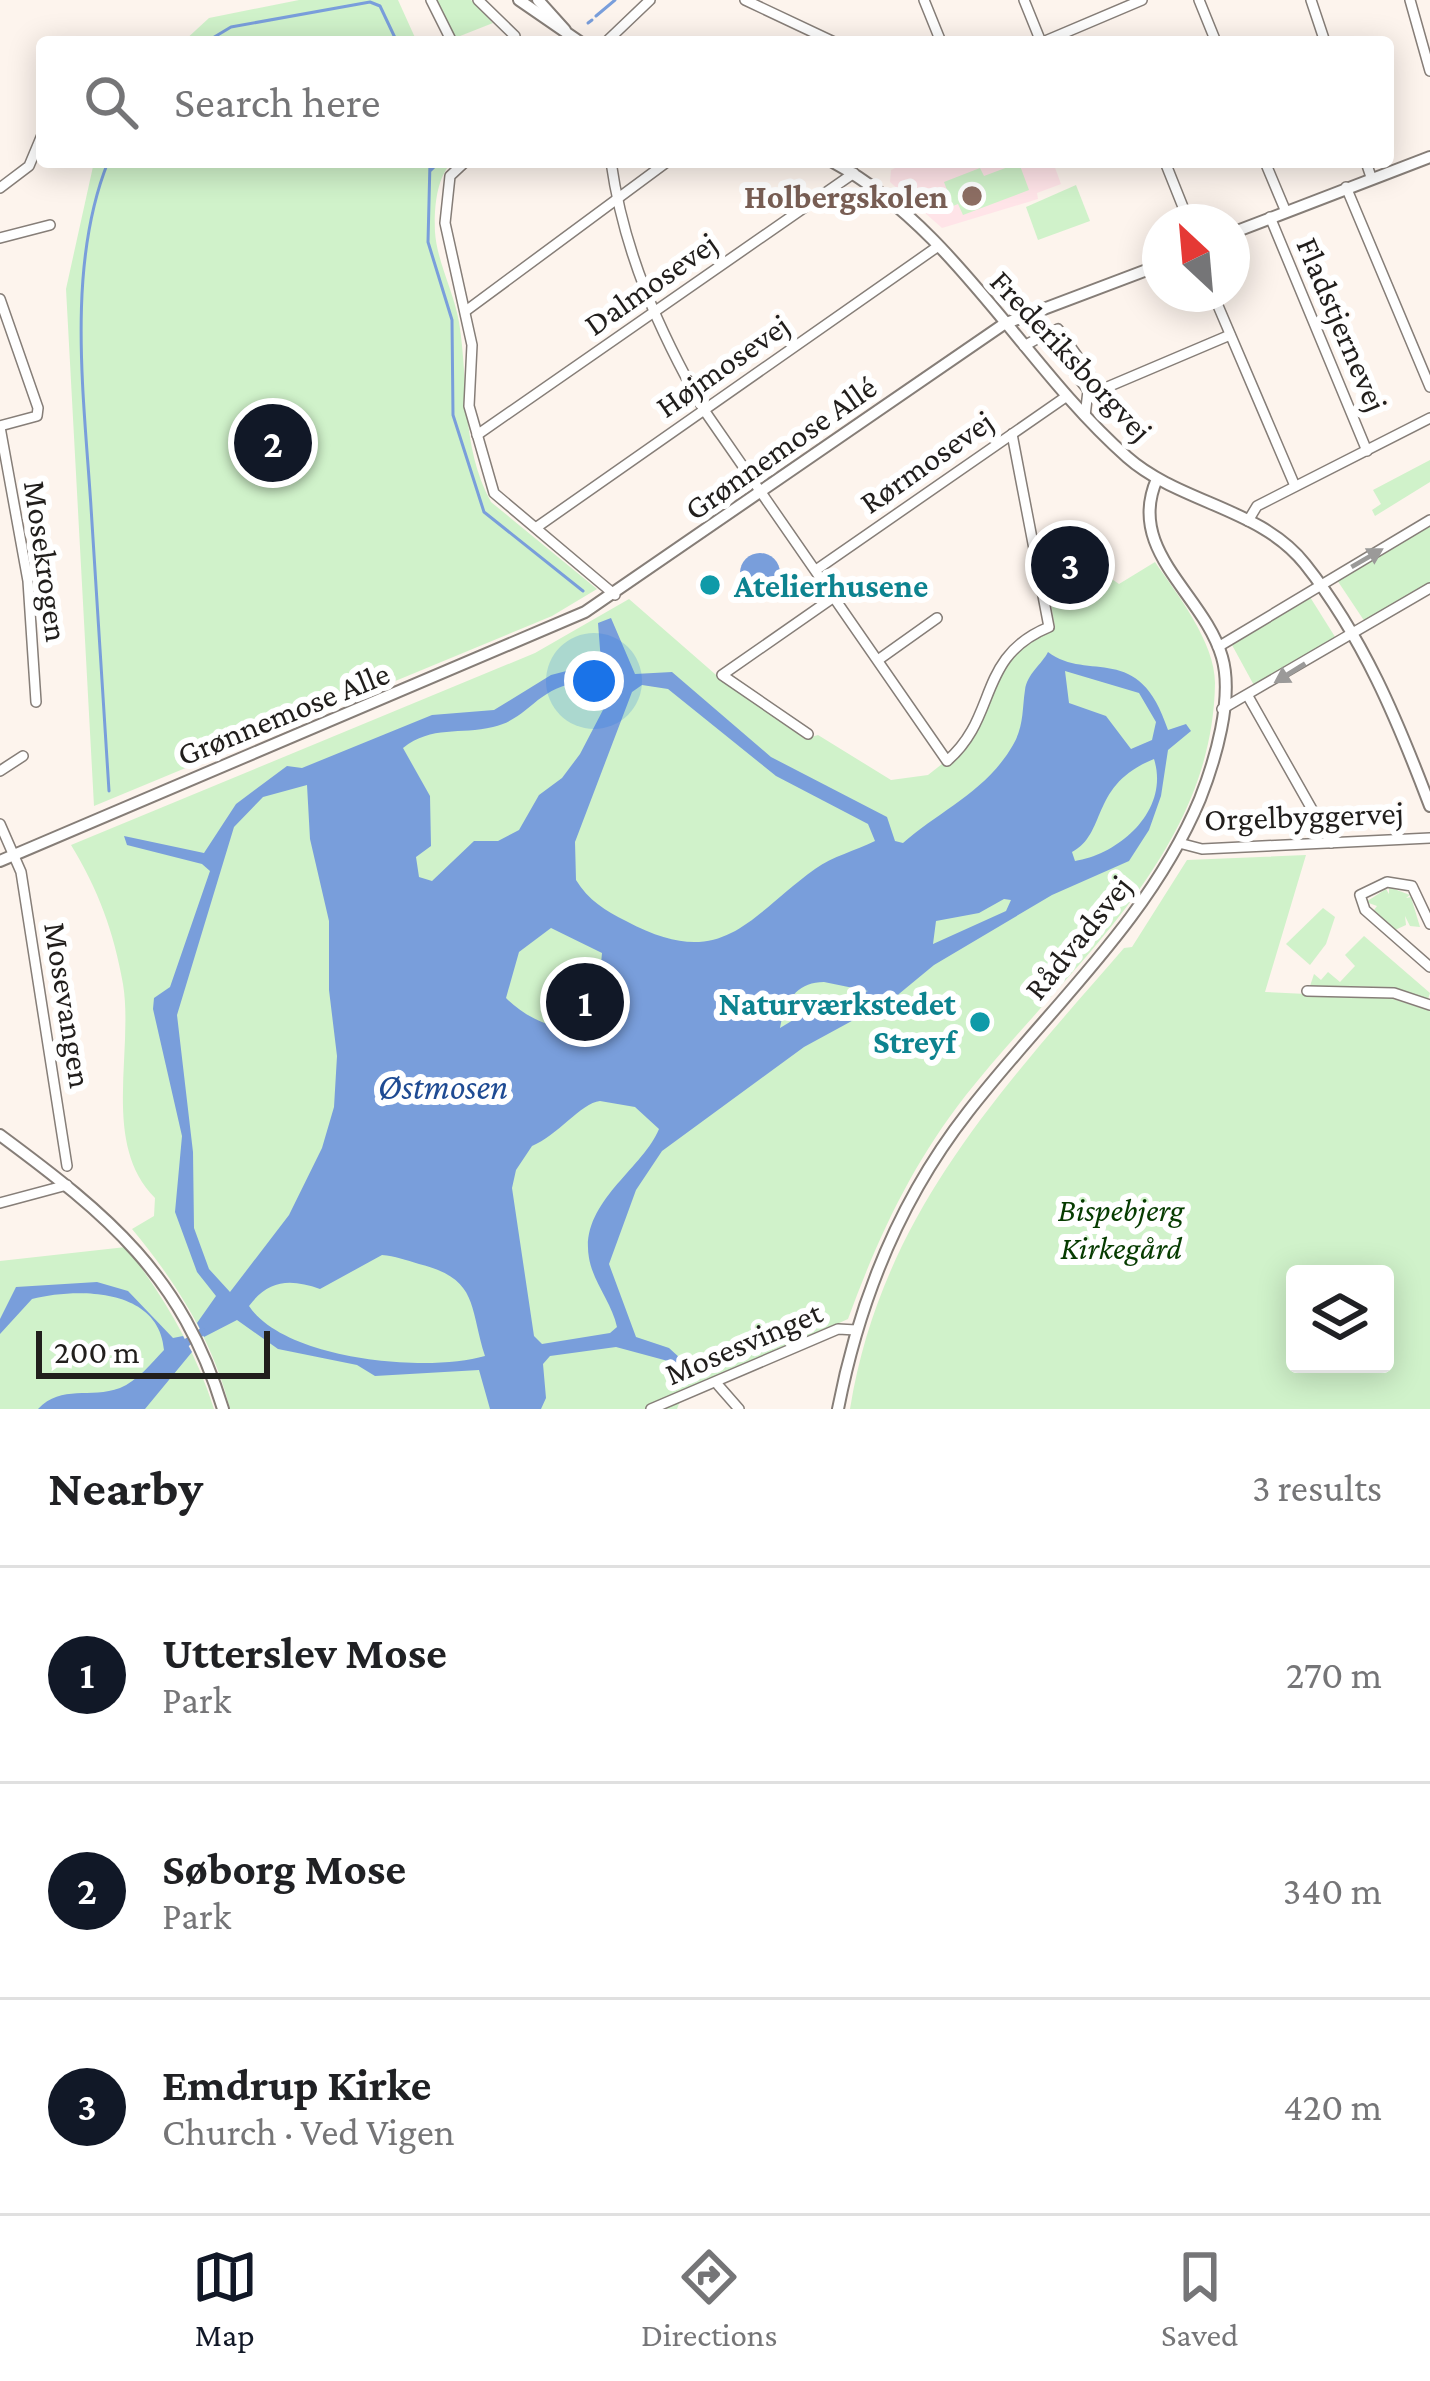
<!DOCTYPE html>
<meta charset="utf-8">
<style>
body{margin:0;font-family:"Crimson Pro",serif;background:#f2f2f2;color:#202124}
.controls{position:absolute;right:36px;bottom:36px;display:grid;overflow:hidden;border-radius:12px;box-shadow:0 6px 30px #0003}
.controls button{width:108px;height:108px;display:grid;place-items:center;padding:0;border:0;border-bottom:3px solid #e0e0e0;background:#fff;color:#202124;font:60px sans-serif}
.compass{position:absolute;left:1142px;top:204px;width:108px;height:108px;border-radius:50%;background:#fff;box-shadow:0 6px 30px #0003;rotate:334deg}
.scale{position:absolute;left:36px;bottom:30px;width:234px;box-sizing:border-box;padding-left:12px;border:6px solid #211e1c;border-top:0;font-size:33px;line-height:42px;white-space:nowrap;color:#211e1c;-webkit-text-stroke:9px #fff;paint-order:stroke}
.you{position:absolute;left:594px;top:681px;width:42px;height:42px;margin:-30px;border:9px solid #fff;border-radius:50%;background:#1a73e8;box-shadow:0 0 0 18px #1a73e833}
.badge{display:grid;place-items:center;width:78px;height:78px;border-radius:50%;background:#111827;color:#fff;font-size:39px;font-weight:700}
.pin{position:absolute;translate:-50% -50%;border:6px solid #fff;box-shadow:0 3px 12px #0006}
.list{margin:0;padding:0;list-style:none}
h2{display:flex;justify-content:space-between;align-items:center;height:156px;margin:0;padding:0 48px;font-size:51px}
h2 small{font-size:39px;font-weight:400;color:#757577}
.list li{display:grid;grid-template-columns:78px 1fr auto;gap:36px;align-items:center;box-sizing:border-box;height:216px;padding:0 48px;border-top:3px solid #e0e0e0}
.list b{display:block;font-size:45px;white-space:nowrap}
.list p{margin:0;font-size:39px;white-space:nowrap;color:#757577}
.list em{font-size:39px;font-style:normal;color:#757577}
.icon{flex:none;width:66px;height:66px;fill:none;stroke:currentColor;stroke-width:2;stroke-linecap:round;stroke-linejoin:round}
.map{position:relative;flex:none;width:1430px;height:1409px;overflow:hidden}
.search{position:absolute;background:#fff;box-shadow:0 6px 30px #0003;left:36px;right:36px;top:36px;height:132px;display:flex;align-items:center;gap:30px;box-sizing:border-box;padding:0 42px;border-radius:12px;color:#757577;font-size:45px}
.sheet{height:804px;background:#fff}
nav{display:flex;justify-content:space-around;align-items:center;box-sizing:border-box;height:168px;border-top:3px solid #e0e0e0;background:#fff;font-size:33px;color:#757577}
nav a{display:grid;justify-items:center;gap:6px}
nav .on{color:#111827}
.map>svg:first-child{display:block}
.education{fill:#ffe4e8}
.green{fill:#d0f2ca;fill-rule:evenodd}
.water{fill:#799edb;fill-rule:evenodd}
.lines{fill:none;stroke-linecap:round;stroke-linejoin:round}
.stream{stroke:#799edb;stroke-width:3}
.canal{stroke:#799edb;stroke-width:8}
.minor-casing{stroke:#867e78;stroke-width:12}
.tertiary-casing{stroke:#867e78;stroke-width:14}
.minor{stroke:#fff;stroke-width:9}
.tertiary{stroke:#fff;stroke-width:10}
.oneway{fill:#9b9a99}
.education-dot{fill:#8d6e63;stroke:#fff;stroke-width:4.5}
.culture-dot{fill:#0f9aa8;stroke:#fff;stroke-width:4.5}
.labels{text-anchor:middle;stroke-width:12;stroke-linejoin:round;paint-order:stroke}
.education-label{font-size:33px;font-weight:bold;fill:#785e54;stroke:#fff;text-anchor:end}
.street-label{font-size:33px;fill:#211e1c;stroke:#fff}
.culture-label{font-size:33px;font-weight:bold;fill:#0d838f;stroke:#fff;text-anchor:start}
.park-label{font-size:33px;font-style:italic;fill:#063b00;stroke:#fff}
.water-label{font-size:36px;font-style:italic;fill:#1f4b93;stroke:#fff}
</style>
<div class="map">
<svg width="1430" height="1409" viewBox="0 0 1430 1409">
<rect width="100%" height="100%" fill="#fdf4ed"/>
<path class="education" d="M908,162H1053L1061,184L1037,193L1038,199L942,228L890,182L891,170Z"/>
<g class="green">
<path d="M299,0H398L417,42H183L209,18Z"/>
<path d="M436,0H471L493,23L455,38Z"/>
<path d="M94,162H452C436,178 434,210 435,232C437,262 454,292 459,322C469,383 460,445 491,502L597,589L552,616L94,806L66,289Z"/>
<path d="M1019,163L1029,190L963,215L958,204L953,206L944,182L980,168L984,176Z"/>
<path d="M1076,185L1090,221L1038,240L1026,207Z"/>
<path d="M1430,460V482L1375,516L1372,510L1381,504L1373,490Z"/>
<path d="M1430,524V583L1365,622L1337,580Z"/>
<path d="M1155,562C1177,594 1215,642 1215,683C1213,855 1064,971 966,1095C912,1164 878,1237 848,1319L683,1393L677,1409H230C213,1341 177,1283 132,1229L154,1216L155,1198C101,1144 134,1052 123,984C114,932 98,889 71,845L535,653L629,599L715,674L805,739L818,735L891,780L928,775L970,742L1004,661L1033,636L1055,627L1048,587L1106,575L1119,584Z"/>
<path d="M1310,597L1337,640L1256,689L1232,645Z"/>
<path d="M1306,855L1265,992L1390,998L1430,1011V1409H850C881,1216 1001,1090 1124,948L1132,947L1187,860ZM1295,1274H1385V1364H1295Z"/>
<path d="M1389,887L1410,895L1406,898L1411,897L1420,927L1410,926L1405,916L1406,925L1395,930L1374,910L1377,906L1366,902L1386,889L1389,894Z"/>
<path d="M1323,908L1335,917L1326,944L1310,965L1286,944Z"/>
<path d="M1364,936L1430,993L1428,999L1391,987L1310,986L1314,974L1321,980L1328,972L1340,982L1355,966L1345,955Z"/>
<path d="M126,1247C164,1297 195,1349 214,1409H0V1261Z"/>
</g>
<g class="water">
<circle cx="760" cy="573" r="20"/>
<path d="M611,618L635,674L672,672L771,757L887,817L895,841L903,843C939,811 986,792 1013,745C1024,726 1022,710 1025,690C1027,674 1042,664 1048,652C1089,683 1139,640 1168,730L1186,724L1191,731L1168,750L1161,796L1149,830L1129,861L1052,895L934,965L894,998L804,1047L662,1151L636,1190L609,1264L636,1337L669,1348L680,1358L679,1364L616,1347L550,1356L543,1364L546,1398L541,1409H490L479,1370L375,1376L357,1365L278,1349L237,1320L204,1337L197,1323L216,1296L197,1272L175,1212L182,1136L153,1009L154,998L170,987L210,871L202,864L127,845L124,836L204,853L236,804L287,766L302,768L432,715L494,710L551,675L601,662L598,623ZM1065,671L1139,693L1156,722L1152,740L1131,749L1106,716L1069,703ZM594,682L604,686V708L580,754L562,778L539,795L519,830L498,841H474L432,881L419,877L416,857L431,846L430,796L403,748C432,725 460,735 493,727C533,718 537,681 594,682ZM642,685L668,689L776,776L868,824L875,841C855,851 833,856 815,869C747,918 723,973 626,921C606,911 588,900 576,880L575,842L632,692ZM1154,759C1170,810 1120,854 1075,861L1072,852C1108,833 1089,785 1154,759ZM307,785L310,839L329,921V990L337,1056L334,1107L322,1148L289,1215L230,1292L209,1269L194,1228L193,1152L177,1015L234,827L263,797ZM1004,899L1011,900L1006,911L933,944L936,921L979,913ZM551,928L602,953L600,975L611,987L603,994L606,1011C577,1042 532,1024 506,998L519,952ZM824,982L868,991L813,1008L780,1028C784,1003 796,982 824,982ZM600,1101L635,1107L659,1129C642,1170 579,1203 589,1258C593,1282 612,1303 617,1327L610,1333L542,1344L534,1336L512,1188L516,1170L532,1146C557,1136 581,1103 600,1101ZM382,1255C395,1256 406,1260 419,1264C479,1279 469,1306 485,1356C427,1373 285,1360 249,1306C269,1279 291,1279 320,1289Z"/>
<path d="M97,1282L128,1291L173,1338L183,1336L192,1352L145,1409H38C62,1384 90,1399 120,1388C137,1381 151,1364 164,1350C159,1287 76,1288 32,1299L0,1334V1319L16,1287Z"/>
</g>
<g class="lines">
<g class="stream">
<path d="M596,16L615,0"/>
<path d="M588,23L592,20"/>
<path d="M206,42L231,27L370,2L380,6L397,42"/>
<path d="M108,162C66,267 84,397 91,507C97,602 103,696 109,791"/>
<path d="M430,162L428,242L452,320L453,415L484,512L583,591"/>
<path d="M431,170L439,162"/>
</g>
<path class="canal" d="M186,1343L202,1332"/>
<defs>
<g id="minor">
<path d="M431,0L452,42"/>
<path d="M478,0L515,36L509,42"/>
<path d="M745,0L834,42"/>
<path d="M924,0L941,42"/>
<path d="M1024,0L1041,42"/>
<path d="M1199,0L1216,42"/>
<path d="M1311,0L1325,42"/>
<path d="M1410,0L1430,71"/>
<path d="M606,42L650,0"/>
<path d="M1043,42L1142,0"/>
<path d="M465,162L450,176L445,223L472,345L469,406L494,493L615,595"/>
<path d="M611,162C624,253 659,331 704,410L947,761C999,716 976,657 1049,627L1012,434"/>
<path d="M1165,162L1189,222"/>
<path d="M1265,162L1286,212"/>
<path d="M1366,162L1371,177"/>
<path d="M1346,187L1430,387"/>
<path d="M0,188L29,166L42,135"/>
<path d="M1270,217L1367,451"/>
<path d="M0,238L50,225"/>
<path d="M1213,294L1295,486"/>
<path d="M0,299L38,408L37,416L0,426"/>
<path d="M467,310L667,162"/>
<path d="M1044,335L1058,329L1090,374L1085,416"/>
<path d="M1024,346L1044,335L1091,394"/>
<path d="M1091,394L1230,335"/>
<path d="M0,427L28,581L36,702"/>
<path d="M477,435L854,173"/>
<path d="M1248,521L1257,506L1430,418"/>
<path d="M537,527L937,247"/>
<path d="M816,570L1067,396"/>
<path d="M1218,647L1430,520"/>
<path d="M878,660L937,618"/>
<path d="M1249,698L1331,843"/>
<path d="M1222,709L1430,588"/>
<path d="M808,734L722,675L834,597"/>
<path d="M0,771L23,756"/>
<path d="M0,824L21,872L67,1166"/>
<path d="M1179,843L1202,849L1430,838"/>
<path d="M1430,924L1412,886L1387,882L1360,895L1365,910L1430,967"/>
<path d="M1307,991L1394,993L1430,1005"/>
<path d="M0,1203L67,1185"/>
<path d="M718,1385L739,1409"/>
<path d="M651,1409L838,1329L856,1330"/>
</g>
<g id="tertiary">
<path d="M519,0L580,42"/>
<path d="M538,0L565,30"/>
<path d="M833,162C956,229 1024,366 1127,457C1179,503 1261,508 1305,564C1363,637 1397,719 1430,806"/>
<path d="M1232,233L1430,157"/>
<path d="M0,861L585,612L1004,324L1160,265"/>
<path d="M0,1135C108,1215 182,1275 223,1409"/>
<path d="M838,1409C859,1301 900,1199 968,1112C1047,1010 1149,921 1200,799C1215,761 1234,698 1222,657C1204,594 1125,551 1157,479"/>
</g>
</defs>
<use href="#minor" class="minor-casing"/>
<use href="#tertiary" class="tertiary-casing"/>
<use href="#minor" class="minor"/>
<use href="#tertiary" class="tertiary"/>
</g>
<defs><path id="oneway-solid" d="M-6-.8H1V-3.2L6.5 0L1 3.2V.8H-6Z" transform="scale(3)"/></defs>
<g class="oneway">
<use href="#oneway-solid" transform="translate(1367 558) rotate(-30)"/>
<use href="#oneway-solid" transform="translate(1290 673) rotate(148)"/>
</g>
<circle class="education-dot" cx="972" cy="196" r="12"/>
<g class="culture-dot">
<circle cx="710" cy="585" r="12"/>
<circle cx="980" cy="1022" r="12"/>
</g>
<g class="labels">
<g class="education-label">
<text x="948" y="208">Holbergskolen</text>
</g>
<g class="street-label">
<text transform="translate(650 283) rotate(-35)" y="12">Dalmosevej</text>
<text transform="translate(1343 324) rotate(67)" y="12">Fladstjernevej</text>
<text transform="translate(1072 355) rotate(47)" y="12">Frederiksborgvej</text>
<text transform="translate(722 365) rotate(-35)" y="12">Højmosevej</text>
<text transform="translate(780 447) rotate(-35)" y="12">Grønnemose Allé</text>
<text transform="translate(926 461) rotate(-35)" y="12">Rørmosevej</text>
<text transform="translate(47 561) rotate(82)" y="12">Mosekrogen</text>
<text transform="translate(283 713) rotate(-22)" y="12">Grønnemose Alle</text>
<text transform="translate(1304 815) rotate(-2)" y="12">Orgelbyggervej</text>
<text transform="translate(1077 937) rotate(-51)" y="12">Rådvadsvej</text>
<text transform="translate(69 1005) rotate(81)" y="12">Mosevangen</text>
<text transform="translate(743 1342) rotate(-23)" y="12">Mosesvinget</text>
</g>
<g class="culture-label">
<text x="734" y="597">Atelierhusene</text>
<text x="956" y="1015" text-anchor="end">Naturværkstedet<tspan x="956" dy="38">Streyf</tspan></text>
</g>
<g class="park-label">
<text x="1121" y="1221">Bispebjerg<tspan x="1121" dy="38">Kirkegård</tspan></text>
</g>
<g class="water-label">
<text x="443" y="1099">Østmosen</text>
</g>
</g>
</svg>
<div class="controls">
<button><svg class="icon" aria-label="layers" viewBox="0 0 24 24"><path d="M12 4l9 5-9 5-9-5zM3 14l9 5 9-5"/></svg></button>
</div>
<svg class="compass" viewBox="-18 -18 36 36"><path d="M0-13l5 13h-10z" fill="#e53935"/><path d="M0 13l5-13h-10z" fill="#757577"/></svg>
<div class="scale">200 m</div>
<div class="you"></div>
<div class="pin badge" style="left:585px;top:1002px">1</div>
<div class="pin badge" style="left:273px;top:443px">2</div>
<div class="pin badge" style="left:1070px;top:565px">3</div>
<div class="search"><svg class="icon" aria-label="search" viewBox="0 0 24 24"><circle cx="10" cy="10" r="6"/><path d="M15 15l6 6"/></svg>Search here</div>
</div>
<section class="sheet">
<h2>Nearby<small>3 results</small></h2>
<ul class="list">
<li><span class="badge">1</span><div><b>Utterslev Mose</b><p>Park</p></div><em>270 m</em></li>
<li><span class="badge">2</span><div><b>Søborg Mose</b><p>Park</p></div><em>340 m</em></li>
<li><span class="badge">3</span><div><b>Emdrup Kirke</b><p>Church · Ved Vigen</p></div><em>420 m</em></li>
</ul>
</section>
<nav>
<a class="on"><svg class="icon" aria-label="map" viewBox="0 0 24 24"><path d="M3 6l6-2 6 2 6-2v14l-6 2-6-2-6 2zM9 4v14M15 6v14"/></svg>Map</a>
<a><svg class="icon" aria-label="directions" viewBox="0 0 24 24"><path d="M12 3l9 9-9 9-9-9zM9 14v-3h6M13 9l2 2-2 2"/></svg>Directions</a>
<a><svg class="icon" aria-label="saved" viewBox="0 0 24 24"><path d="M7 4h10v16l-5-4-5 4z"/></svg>Saved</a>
</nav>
